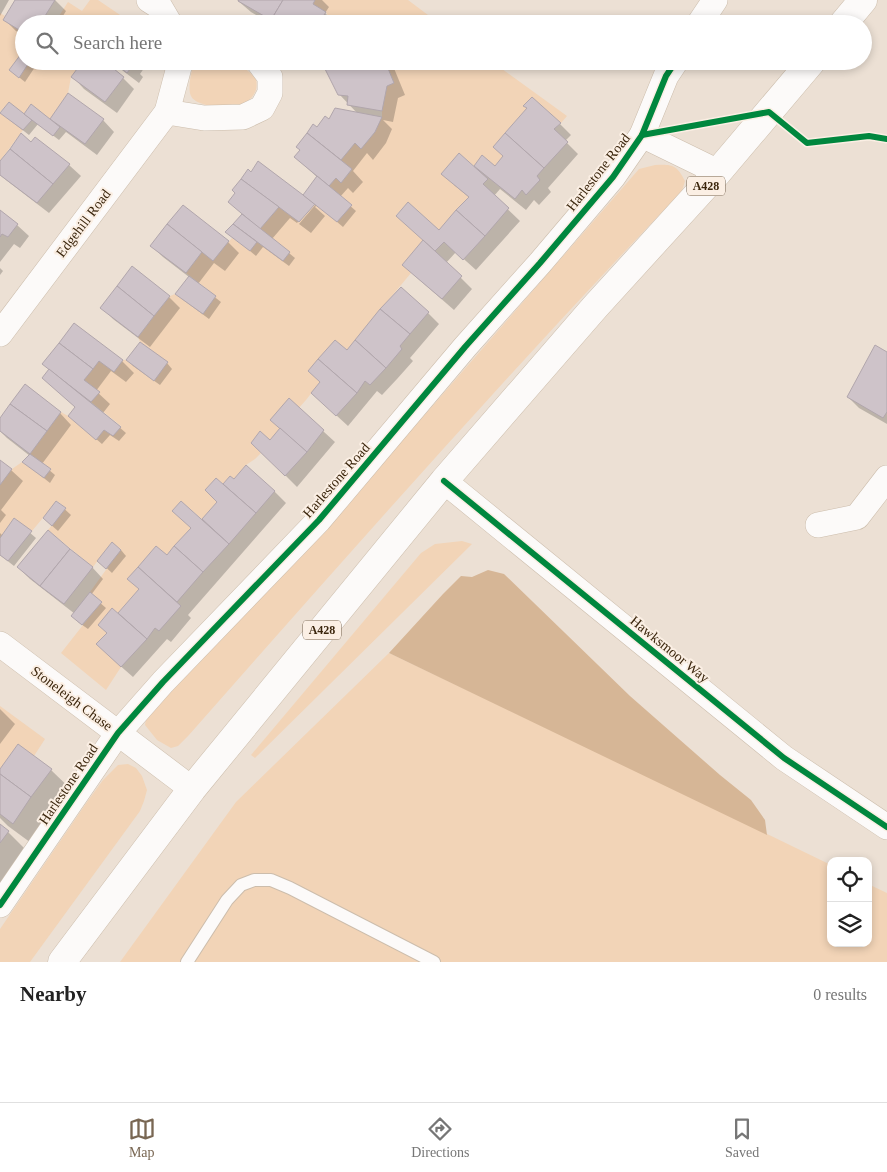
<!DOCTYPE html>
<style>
body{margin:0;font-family:"Times New Roman",serif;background:#f2f2f2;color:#222}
.controls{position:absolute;right:15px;bottom:15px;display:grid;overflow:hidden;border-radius:10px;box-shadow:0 2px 8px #0003}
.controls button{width:45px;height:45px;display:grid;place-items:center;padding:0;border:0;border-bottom:1px solid #e0e0e0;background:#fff;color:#222;font:25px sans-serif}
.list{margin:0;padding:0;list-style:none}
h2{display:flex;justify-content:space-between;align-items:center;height:65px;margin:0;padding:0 20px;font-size:21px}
h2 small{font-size:16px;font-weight:400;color:#767676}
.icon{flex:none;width:28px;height:28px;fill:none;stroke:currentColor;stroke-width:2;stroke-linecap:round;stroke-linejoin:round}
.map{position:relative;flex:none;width:887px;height:962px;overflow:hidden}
.search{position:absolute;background:#fff;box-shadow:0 2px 8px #0003;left:15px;right:15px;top:15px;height:55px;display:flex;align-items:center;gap:12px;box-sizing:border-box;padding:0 18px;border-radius:28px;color:#767676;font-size:19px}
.sheet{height:140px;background:#fff}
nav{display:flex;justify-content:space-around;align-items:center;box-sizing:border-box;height:70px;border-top:1px solid #e0e0e0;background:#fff;font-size:14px;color:#767676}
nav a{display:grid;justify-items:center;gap:2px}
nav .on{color:#796753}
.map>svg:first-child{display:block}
.green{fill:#f2d4b7}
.forest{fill:#d6b696}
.shadow{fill:#0003}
.building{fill:#cec3c9;stroke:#b1a6ac}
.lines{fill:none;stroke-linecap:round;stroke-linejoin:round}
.service-casing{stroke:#ccbdac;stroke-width:14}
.minor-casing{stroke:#ccbdac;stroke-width:26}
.primary-casing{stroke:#ccbdac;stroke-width:29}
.service{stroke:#fcfaf9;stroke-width:12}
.minor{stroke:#fcfaf9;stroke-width:25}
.primary{stroke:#fcfaf9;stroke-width:28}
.cycleway-casing{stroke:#fbefe4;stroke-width:9}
.cycleway{stroke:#00873e;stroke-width:6}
.labels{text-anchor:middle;stroke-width:4;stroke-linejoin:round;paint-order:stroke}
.shield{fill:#fbefe4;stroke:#75624e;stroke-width:1}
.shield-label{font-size:12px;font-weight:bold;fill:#3b260d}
.street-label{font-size:14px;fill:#3b260d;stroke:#fbefe4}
</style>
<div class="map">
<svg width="887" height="962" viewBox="0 0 887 962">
<rect width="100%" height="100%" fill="#ece0d4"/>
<g class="green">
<path d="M90,0H98L126,19L130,24H111L106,20L103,24H54L68,2L82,11Z"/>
<path d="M315,0H408L440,24H348L346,20L339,24H332L326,12L313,4Z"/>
<path d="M0,13L5,16L3,20L24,33V50L9,70L19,77L30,61H83L71,77L68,93L50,119L31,104L24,114L9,102L0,112Z"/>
<path d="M194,61C222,61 236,56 256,79C257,85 257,89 254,94C252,98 247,102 242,104C232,109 197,108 191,96C187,88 192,70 194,61Z"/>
<path d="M385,61H491L567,116L561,123L532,97L524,105L527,108L493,147L503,156L495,166L482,155L474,166L459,153L442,173L469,197L439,230L408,202L396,215L423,240L411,273L347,350L335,341L308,371L320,382L306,400L270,440L260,431L251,443L261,453L255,459L246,465L234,479L230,476L223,484L216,478L205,490L217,502L202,519L181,501L172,511L191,528L167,555L156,546L128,579L139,589L118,613L112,609L98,625L107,633L96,644L121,667L106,690L61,653L101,602L90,592L121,549L111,543L93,567L48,530L66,508L57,501L32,531L14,518L0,538V485L12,469L22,462L44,478L51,469L30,454L61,412L68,416L96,440L104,430L113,436L121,426L91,402L100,392L84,380L99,361L114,372L123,360H126L154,381L167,362L140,342L138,337L170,296L175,294L203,314L216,296L186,273L202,252L213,260L232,238L250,251L257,242L283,261L290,252L260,229L279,207L299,222L315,204L337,222L351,204L329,186L336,178L341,183L352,170L341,160L355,143L361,149L375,132L382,117V111L387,86L394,83Z"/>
<path d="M0,113L23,130L0,161Z"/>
<path d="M655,165C672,164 677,165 685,181L682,191C513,368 351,551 189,735L178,746L171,748L157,740L145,725L147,714L185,677L219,639L340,512L639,169Z"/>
<path d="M462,541L472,544L255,758L251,755L421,553L435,544Z"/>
<path d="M389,653L683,793L831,865V943H868V884L887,893V962H120L236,802Z"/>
<path d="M0,706L45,739L34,756L18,744L0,769Z"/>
<path d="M128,764L136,768L142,776L147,790L144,801L140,811L30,962H0V929L87,802L103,780L118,765Z"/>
</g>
<path class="forest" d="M488,570L504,574L630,696L720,775L751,800L765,820L767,835L389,653L443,594L461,576L472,577Z"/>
<g class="shadow">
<path d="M0,0H9L0,16Z"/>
<path d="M17,0H55L66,11L58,24H24V36L16,31L5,20Z"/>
<path d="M237,0H322L329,7L325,13L336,24H271L251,12Z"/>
<path d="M24,61H39L25,82L10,70Z"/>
<path d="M110,61H149L140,74L143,77L139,83Z"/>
<path d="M323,61H391L405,95L398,98L393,122L383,120L392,129L386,143L373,160L367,153L353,171L363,182L353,193L348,188L340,197L356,211L343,227L317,205L315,207L325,216L311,233L299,224L316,204H313L297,223L290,218L272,239L295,258L289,266L263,247L256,256L227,232L243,214L308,201L317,177L295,157L301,150L298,147L313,126L317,129L329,121L358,114L339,94Z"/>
<path d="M73,77L123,78L134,89L117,113L84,89Z"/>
<path d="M24,116L54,124L55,123L103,120L114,132L97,155L66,132L59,140L38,124L29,135L7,118Z"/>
<path d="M560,124L571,135L565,141L578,154L548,188L551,192L539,205L534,200L526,210L500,189L494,196L520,221L476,270L456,252L446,263L472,289L454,310L415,276L404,265L439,232L470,198L454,185L474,167L483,157L495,168Z"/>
<path d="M31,144L69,165L81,176L49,213L6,180L0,175V162Z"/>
<path d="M0,211L17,225L29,236L20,248L14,244L0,262Z"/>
<path d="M228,242L239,253L225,271L214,263L198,284L221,302L209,319L182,299L177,294L189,277L163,257L152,246Z"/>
<path d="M0,268L3,271L0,275Z"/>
<path d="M169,297L180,308L150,347L113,319L102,307Z"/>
<path d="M428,313L439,324L410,358L413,361L397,379L382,395L377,391L348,426L324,404L321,383L347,352Z"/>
<path d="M75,325L122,361L134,373L126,382L111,371L96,391L110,404L103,413L126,433L119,441L110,435L102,444L75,421L77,407L50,370Z"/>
<path d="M887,354V424L859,408L848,397Z"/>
<path d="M128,360L167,363L172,369L160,385L133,366Z"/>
<path d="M25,386L60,413L71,425L42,464L55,475L50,483L30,467V456L7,438L0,431V420Z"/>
<path d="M289,400L335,442L297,487L253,443L270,441L281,429Z"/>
<path d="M0,462L11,470L23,481L1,510L6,515L0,523Z"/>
<path d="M230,478L234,481L274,491L286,503L188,615L191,618L171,642L167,639L133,677L109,656L108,633L118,615L140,590L129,579L156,548L167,557L202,521L218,502L223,486Z"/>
<path d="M57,502L71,515L58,531L50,524Z"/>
<path d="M15,520L36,538L14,566L0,555V533L3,536Z"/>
<path d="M121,550L126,556L112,573L99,561Z"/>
<path d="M18,567H92L103,579L91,595L106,608L88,629L78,622L75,614L30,579Z"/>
<path d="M0,709L15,724L0,744Z"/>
<path d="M19,746L51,770L80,798L42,851L8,826L0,818V771Z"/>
<path d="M0,826L8,832L36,860L0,908Z"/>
</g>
<g class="building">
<path d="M15,0H55L40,24H24V33L3,20Z"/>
<path d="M239,0H283L271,20L238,1Z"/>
<path d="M283,0H315L313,4L326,12L318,24H277L271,20Z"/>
<path d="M24,50V61H30L19,78L9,70Z"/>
<path d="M83,61H104L124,77L105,102L71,77Z"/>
<path d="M112,61H129L128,62L133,65L127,73Z"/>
<path d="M322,61H345L325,69Z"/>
<path d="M345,61H385L394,83L387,86L382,111L347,105L348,96L338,95L325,69Z"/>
<path d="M68,93L104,119L85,144L50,119Z"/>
<path d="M532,97L561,123L554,129L568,142L544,168L505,133L527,108L523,106Z"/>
<path d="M9,102L32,120L23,130L0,113Z"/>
<path d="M31,104L60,127L53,136L24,114Z"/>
<path d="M335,108L382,117L375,132L361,149L355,143L341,160L307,133L313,124L317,127L325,116L329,119Z"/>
<path d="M21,133L31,142L35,137L70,164L53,184L10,149Z"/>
<path d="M307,133L352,169L341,183L336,178L329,186L294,157L300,150L296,147Z"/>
<path d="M505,133L544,168L537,176L540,180L526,195L522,190L515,199L474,166L482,155L495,166L503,156L493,147Z"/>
<path d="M10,149L53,184L37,203L0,175V161Z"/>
<path d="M459,153L488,179L483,184L509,208L485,236L456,210L469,197L441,174Z"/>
<path d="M258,161L315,204L299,222L241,179L248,169L251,172Z"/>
<path d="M317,176L352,205L337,222L303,195Z"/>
<path d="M241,179L279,207L260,229L228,202L235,193L232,190Z"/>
<path d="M408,202L439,230L456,210L485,236L463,260L444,242L435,251L396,216Z"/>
<path d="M183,205L229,241L213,261L167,224Z"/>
<path d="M0,210L18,224L8,237L2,234L0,237Z"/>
<path d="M242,214L290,252L283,261L233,224Z"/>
<path d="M167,224L202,252L186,273L150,246Z"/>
<path d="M233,224L257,242L250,251L225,232Z"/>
<path d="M423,240L462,276L442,299L402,265Z"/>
<path d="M132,266L170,296L154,316L117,286Z"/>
<path d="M189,276L216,296L203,314L175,294Z"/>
<path d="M117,286L154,316L138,337L100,308Z"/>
<path d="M401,287L429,312L410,334L380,309Z"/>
<path d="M380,309L410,334L400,346L402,349L386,368L355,340Z"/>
<path d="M74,323L123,360L114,372L99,361L93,369L59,343Z"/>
<path d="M335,340L347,350L355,340L386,368L370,385L365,381L357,393L318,359Z"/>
<path d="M140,342L168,362L154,381L126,360Z"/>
<path d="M59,343L93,369L84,380L100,392L91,402L42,364Z"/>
<path d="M875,345L887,352V412L883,418L847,397Z"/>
<path d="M318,359L357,393L336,416L311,393L320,382L308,371Z"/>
<path d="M49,369L121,427L113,436L104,430L96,440L68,416L75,407L42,378Z"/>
<path d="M25,384L61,412L47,431L10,404Z"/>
<path d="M289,398L324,430L307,452L270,420Z"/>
<path d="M10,404L47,431L30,454L0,431V418Z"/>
<path d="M280,428L307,452L285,476L251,443L260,431L270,440Z"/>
<path d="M30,454L51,469L44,478L22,462Z"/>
<path d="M0,460L12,469L0,485Z"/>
<path d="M246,465L275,491L256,513L223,484L230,476L234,479Z"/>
<path d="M216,478L256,513L229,544L202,519L217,502L205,490Z"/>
<path d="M56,501L66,508L52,526L43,518Z"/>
<path d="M181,501L229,544L203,572L174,546L191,528L172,511Z"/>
<path d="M14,518L32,531L8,561L0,555V538Z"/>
<path d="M48,530L70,549L40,586L17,567Z"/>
<path d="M112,542L121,550L106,569L97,561Z"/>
<path d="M156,546L167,555L174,546L203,572L177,602L138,567Z"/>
<path d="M70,549L93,567L64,604L40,586Z"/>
<path d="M138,567L181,606L159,631L155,628L147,639L118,613L139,589L127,579Z"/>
<path d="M90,592L102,602L82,625L71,616Z"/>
<path d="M112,608L147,639L121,667L96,644L107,633L98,625Z"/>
<path d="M18,744L52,769L31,797L0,774V769Z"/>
<path d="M0,774L31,797L13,824L0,814Z"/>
<path d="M0,824L9,831L0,843Z"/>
</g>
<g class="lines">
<defs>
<path id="service" d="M187,962L227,900L241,885L254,880H271L290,888L434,962"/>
<g id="minor">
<path d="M149,0L160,7L170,24"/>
<path d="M699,24L715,0"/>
<path d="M167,112L204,118L243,117L262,108L270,93V77L258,61"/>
<path d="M642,135L718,172"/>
<path d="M0,334L167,112L179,67L178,61"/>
<path d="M444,481L784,758L887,827"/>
<path d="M818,525L857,517L887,478"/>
<path d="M0,644L192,789"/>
<path d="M0,905L118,733L163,682L319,520L465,347L540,263L613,177L642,135L666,76L676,61"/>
</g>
<g id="primary">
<path d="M843,24L863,0"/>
<path d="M62,962L192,789L444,481L595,307L718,172L812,61"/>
</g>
</defs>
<use href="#service" class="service-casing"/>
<use href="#minor" class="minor-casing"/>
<use href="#primary" class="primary-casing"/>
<use href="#service" class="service"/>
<use href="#minor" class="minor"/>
<use href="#primary" class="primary"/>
<defs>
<g id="cycleway">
<path d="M642,135L769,112L807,143L869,136L887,139"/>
<path d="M444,481L784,758L887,827"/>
<path d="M0,905L118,733L163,682L319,520L465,347L540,263L613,177L642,135L666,76L676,61"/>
</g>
</defs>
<use href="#cycleway" class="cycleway-casing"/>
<use href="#cycleway" class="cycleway"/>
</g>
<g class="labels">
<g class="shield">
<rect x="687" y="176.5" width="38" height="19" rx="4"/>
<rect x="303" y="620.5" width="38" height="19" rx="4"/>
</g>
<g class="shield-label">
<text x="706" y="190">A428</text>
<text x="322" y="634">A428</text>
</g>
<g class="street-label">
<text transform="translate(598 172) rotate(-52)" y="5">Harlestone Road</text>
<text transform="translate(83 223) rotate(-53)" y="5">Edgehill Road</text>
<text transform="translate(336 480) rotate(-49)" y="5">Harlestone Road</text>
<text transform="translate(670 649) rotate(39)" y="5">Hawksmoor Way</text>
<text transform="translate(72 698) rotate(37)" y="5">Stoneleigh Chase</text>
<text transform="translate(68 784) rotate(-56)" y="5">Harlestone Road</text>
</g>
</g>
</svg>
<div class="controls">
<button><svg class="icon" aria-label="locate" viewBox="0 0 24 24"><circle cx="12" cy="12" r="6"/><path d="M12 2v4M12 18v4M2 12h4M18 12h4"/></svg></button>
<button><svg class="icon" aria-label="layers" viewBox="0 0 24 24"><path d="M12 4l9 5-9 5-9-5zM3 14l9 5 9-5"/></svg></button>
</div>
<div class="search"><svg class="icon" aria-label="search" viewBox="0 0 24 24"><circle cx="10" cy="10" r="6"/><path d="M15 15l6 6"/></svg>Search here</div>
</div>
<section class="sheet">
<h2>Nearby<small>0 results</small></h2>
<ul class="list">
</ul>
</section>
<nav>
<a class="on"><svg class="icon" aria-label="map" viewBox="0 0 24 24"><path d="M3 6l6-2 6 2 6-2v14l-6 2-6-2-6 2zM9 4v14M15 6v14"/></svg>Map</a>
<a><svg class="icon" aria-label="directions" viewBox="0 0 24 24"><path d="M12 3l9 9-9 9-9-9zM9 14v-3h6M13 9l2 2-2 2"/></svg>Directions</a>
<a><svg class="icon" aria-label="saved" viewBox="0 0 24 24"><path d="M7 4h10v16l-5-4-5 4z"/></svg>Saved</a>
</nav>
